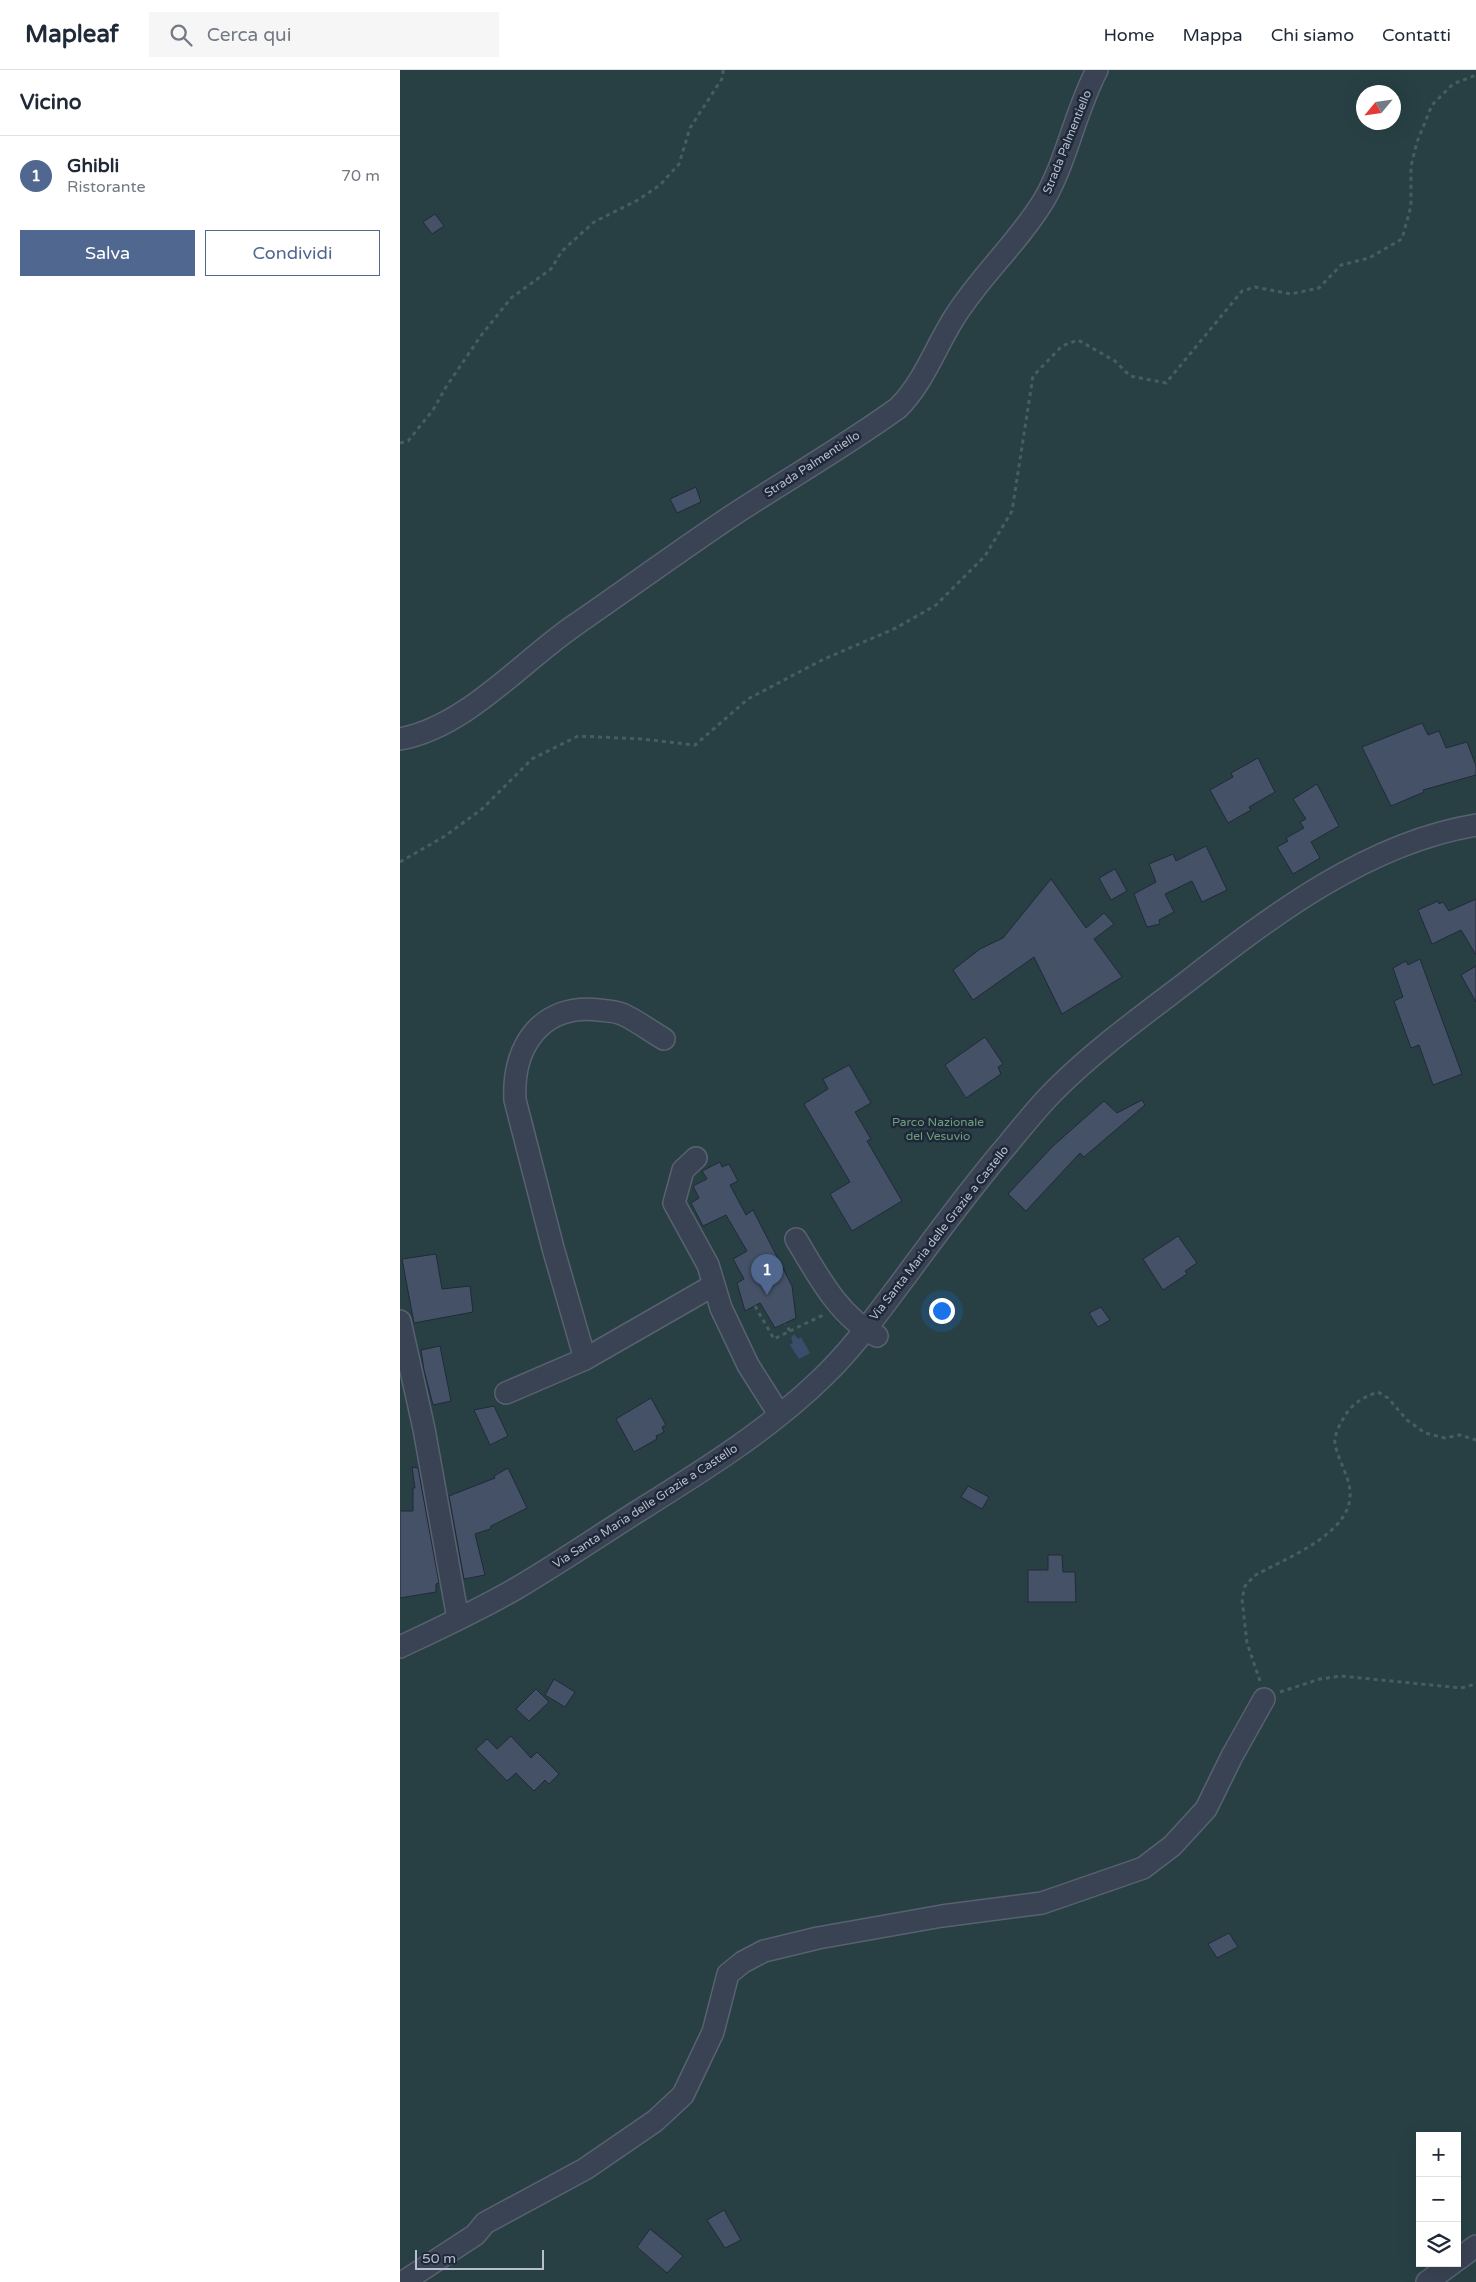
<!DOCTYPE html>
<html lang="it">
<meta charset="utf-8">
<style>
body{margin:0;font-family:"Varela Round",sans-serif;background:#f6f6f7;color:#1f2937}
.controls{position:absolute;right:15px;bottom:15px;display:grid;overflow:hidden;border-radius:0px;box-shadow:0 5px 20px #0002}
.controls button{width:45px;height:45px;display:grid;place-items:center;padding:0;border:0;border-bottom:1px solid #e0e1e3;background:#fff;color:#1f2937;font:25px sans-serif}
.compass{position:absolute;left:956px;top:15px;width:45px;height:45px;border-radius:50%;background:#fff;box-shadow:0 5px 20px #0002;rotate:241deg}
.scale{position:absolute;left:15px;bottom:12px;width:129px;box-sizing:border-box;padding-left:5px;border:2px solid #b7bfcd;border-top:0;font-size:14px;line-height:18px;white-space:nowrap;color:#b7bfcd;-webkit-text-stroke:4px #1f2838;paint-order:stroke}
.you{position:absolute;left:541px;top:1240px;width:18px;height:18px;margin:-12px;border:4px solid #fff;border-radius:50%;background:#1a73e8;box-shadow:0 0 0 8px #1a73e833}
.badge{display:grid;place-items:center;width:32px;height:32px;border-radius:50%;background:#506790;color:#fff;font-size:16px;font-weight:700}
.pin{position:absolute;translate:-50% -41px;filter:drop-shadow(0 1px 2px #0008)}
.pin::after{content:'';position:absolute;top:26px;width:18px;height:15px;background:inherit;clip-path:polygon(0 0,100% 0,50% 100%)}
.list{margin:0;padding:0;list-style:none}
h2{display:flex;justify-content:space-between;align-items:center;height:65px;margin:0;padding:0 20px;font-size:21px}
h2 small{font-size:16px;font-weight:400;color:#747a83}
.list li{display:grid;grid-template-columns:32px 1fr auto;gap:15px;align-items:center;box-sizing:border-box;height:80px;padding:0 20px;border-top:1px solid #e0e1e3}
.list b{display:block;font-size:19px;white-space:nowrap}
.list p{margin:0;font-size:16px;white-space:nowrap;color:#747a83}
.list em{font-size:16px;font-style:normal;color:#747a83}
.actions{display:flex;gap:10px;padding:15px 20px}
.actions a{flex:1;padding:11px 0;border:1px solid #506790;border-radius:0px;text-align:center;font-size:18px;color:#506790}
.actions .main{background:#506790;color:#fff}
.icon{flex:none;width:28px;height:28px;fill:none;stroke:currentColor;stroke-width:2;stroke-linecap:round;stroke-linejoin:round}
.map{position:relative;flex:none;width:1076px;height:2212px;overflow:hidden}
header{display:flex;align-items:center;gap:30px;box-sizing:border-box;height:70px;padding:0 25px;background:#fff;border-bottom:1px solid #e0e1e3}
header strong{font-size:24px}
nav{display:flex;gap:28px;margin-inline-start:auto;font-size:18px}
.search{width:350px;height:45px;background:#f6f6f7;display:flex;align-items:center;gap:12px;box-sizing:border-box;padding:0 18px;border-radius:0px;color:#747a83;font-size:19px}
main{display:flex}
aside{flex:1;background:#fff}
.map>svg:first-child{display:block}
.park{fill:#284044;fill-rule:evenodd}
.water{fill:#3b4d6d}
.building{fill:#455166;stroke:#212a3a}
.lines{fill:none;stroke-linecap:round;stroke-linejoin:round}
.minor-casing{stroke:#586170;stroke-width:24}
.path{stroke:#465d61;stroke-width:3;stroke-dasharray:4 4;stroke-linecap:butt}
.minor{stroke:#3a4353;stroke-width:21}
.labels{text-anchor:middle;stroke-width:5;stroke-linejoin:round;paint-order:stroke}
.street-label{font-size:12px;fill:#b7bfcd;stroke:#1f2838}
.park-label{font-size:12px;fill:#6e9f7b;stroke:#1f2838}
</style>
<header>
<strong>Mapleaf</strong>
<div class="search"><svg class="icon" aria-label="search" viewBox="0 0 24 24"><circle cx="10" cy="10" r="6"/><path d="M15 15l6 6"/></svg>Cerca qui</div>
<nav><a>Home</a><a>Mappa</a><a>Chi siamo</a><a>Contatti</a></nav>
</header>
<main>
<aside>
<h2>Vicino<small></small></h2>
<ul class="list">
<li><span class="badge">1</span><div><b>Ghibli</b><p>Ristorante</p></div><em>70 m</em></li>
</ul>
<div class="actions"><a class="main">Salva</a><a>Condividi</a></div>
</aside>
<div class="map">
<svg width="1076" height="2212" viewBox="0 0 1076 2212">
<rect width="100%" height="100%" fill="#263144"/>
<path class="park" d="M0,0H1076V2212H0ZM964,22H994V52H964ZM1020,2066H1057V2193H1020Z"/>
<path class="water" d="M394,1264L398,1269L401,1267L410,1283L399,1289L390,1275L393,1273L391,1268Z"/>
<g class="building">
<path d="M35,144L44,156L32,164L23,152Z"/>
<path d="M296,417L301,432L277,443L270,429Z"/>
<path d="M1022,653L1028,665L1039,661L1046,678L1067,672L1076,696V705L1023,720L1024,722L991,736L962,677Z"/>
<path d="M858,688L875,722L849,737L851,740L828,753L810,720L833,707L831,703Z"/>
<path d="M917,714L939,756L911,772L920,788L893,804L877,777L888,771L886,768L904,758L900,752L906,749L893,729Z"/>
<path d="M806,776L827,820L802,832L792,811L765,824L774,842L759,850L760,854L747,857L734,824L756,812L749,794L773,784L776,791Z"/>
<path d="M715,799L727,821L711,830L699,808Z"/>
<path d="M651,809L686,858L704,843L714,854L694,869L722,907L662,944L634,887L573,930L553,900L580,879L603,868Z"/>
<path d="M1076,829V885L1061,860L1032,874L1018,840L1038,831L1039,834L1043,832L1049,841Z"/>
<path d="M1020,889L1062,1004L1033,1015L1019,975L1011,978L994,931L1003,927L993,898L1006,891L1008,895Z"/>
<path d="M1076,896V932L1061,905Z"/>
<path d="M585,967L603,994L598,997L601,1004L566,1028L545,995Z"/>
<path d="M449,995L471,1033L455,1042L471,1069L467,1071L502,1131L452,1161L430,1124L450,1112L404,1034L428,1019L423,1009Z"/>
<path d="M742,1030L745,1035L684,1087L680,1083L626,1141L608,1124L653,1076L704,1031L717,1043Z"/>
<path d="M320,1092L322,1097L329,1094L338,1111L330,1115L346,1145L353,1140L392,1216L396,1248L375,1258L360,1233L345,1241L337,1213L344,1209L333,1189L347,1181L326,1145L303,1156L291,1133L299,1128L293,1116L307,1109L302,1101Z"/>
<path d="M778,1166L797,1193L785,1201L787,1204L763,1220L743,1189Z"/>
<path d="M36,1184L42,1219L70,1216L73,1242L14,1253L2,1189Z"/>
<path d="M701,1237L710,1250L698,1257L689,1243Z"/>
<path d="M40,1276L51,1331L33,1335L24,1300L21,1280Z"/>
<path d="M251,1328L266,1355L262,1357L264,1362L256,1366L257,1369L234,1382L216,1349Z"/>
<path d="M94,1336L108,1366L90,1375L74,1340Z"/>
<path d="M12,1397L18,1398L39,1513L36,1514V1522L0,1528V1441H13V1418H15Z"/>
<path d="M108,1398L127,1438L91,1456L90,1459L75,1464L85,1505L64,1509L49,1426L95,1408L94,1406Z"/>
<path d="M568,1416L589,1427L582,1439L561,1427Z"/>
<path d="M648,1485H662L663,1502H675L676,1532H628V1500H648Z"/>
<path d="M154,1609L175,1622L165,1637L145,1625Z"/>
<path d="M136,1619L149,1632L129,1651L116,1639Z"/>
<path d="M111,1666L131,1688L137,1682L159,1704L149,1714L145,1710L134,1721L116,1703L107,1711L76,1679L87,1669L97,1679Z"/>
<path d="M829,1863L838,1877L817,1888L808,1874Z"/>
<path d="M324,2140L341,2170L325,2178L307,2150Z"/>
<path d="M250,2159L283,2186L267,2203L237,2177Z"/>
</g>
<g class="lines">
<defs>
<g id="minor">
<path d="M0,669C66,657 121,592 175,555C227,519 278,482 330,447C386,410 444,377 498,338C524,312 535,278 554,248C580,206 618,173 644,130C667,90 675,42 697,0"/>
<path d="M296,1088L283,1100L274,1133L308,1195L321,1238L348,1295L379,1344"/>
<path d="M396,1169C417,1204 439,1247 477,1266"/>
<path d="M0,1251L24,1359L58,1549"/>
<path d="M185,1289L153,1178L115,1030C112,977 141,933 199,940C206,941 215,941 222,944C236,950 250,961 264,969"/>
<path d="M106,1323L185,1289L314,1215"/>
<path d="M0,1577C40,1558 79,1540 117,1518C159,1493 199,1466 240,1440C304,1400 370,1359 424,1306C454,1277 478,1243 503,1210C537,1164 571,1117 609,1073C623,1056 638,1037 654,1021C695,980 742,946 788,911C873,845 967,773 1076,755"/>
<path d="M1057,2190L1076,2176"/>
<path d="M3,2212L75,2165L85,2153L185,2099L255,2051L283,2025L313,1962L328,1904L343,1892L364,1881L418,1868L542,1846L642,1833L743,1798L772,1776L806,1739L832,1686L864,1629"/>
<path d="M1027,2212L1053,2193"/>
</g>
</defs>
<use href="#minor" class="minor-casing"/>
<g class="path">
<path d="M0,373L8,371L33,340L46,317L80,267L111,228L151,199L162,181L194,152L238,130L260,115L279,94L290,58L323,7V0"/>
<path d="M0,792L45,766L82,739L132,689L178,666L242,669L295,675L348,629L422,590L496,558L536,535L585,486L612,441L633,306L662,276L678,270L715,291L730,306L766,313L842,221L855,217L891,224L919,218L941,195L969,188L1002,169L1011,136V96L1017,72L1032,35L1053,14L1076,5"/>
<path d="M355,1236L374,1269L390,1261L385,1254"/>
<path d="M390,1261L423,1245"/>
<path d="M860,1611L847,1573L842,1529L845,1516L854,1506C882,1490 936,1470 948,1437C956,1414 939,1395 935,1374C934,1365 939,1356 943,1349C951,1334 963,1327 978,1322L988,1328L1007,1350L1025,1363L1045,1368L1060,1365L1076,1370"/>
<path d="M880,1622L920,1609L941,1606L1061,1618L1076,1614"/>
</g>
<use href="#minor" class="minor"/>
</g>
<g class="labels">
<g class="street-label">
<text transform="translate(667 72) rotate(-68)" y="4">Strada Palmentiello</text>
<text transform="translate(412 394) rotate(-33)" y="4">Strada Palmentiello</text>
<text transform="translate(539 1163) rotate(-52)" y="4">Via Santa Maria delle Grazie a Castello</text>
<text transform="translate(245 1436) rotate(-33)" y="4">Via Santa Maria delle Grazie a Castello</text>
</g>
<g class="park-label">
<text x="538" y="1056">Parco Nazionale<tspan x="538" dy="14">del Vesuvio</tspan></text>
</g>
</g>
</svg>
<div class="controls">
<button>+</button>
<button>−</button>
<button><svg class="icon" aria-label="layers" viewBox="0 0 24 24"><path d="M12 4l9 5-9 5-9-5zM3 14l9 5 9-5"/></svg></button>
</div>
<svg class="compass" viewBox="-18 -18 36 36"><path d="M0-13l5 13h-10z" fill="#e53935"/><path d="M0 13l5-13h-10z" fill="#747a83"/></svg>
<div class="scale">50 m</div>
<div class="you"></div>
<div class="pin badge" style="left:367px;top:1225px">1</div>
</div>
</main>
